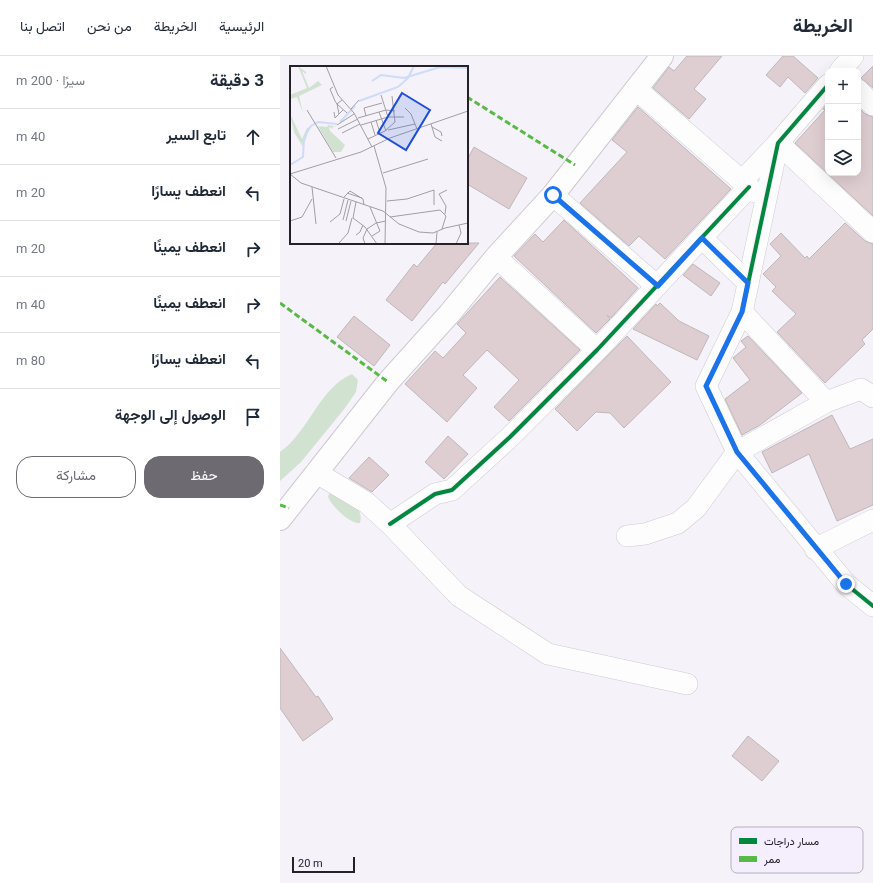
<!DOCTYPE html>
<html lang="ar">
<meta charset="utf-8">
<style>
body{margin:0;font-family:Roboto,Vazirmatn,sans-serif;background:#f6f6f7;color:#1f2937;direction:rtl}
.controls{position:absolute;right:12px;top:12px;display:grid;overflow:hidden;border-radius:8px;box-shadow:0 4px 16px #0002}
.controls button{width:36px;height:36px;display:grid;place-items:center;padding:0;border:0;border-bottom:1px solid #e0e1e3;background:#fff;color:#1f2937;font:20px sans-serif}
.scale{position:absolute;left:12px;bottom:10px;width:63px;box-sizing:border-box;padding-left:4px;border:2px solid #242128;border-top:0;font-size:11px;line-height:14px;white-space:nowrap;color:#242128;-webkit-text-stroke:3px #f5eefd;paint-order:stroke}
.stop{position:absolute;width:12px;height:12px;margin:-9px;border:3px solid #1a73e8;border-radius:50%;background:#fff}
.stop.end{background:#1a73e8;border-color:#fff;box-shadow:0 1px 4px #0008}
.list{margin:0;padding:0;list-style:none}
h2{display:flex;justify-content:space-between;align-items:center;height:52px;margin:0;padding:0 16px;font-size:17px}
h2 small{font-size:13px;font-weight:400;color:#747a83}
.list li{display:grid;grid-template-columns:26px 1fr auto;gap:12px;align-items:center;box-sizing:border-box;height:56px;padding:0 16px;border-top:1px solid #e0e1e3}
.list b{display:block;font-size:15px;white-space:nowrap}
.list em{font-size:13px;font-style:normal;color:#747a83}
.actions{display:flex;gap:8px;padding:12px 16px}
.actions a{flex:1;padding:9px 0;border:1px solid #6d6a72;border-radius:16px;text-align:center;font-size:14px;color:#6d6a72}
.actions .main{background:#6d6a72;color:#fff}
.icon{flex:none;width:22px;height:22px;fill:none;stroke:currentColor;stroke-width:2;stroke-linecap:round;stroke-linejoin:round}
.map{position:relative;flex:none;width:593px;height:827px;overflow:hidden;direction:ltr}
header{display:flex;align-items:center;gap:24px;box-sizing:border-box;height:56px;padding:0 20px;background:#fff;border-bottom:1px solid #e0e1e3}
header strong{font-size:19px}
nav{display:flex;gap:22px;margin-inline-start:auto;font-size:14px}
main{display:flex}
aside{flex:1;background:#fff}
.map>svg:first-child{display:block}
.green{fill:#d1e2d0}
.building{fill:#dfced1;stroke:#bdb8bb}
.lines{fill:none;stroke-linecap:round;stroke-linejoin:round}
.minor-casing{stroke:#cdcad1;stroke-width:22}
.secondary-casing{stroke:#cdcad1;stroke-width:24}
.minor{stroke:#fefdfe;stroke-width:21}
.secondary{stroke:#fefdfe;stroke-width:22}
.quiet{stroke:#58b947;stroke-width:3;stroke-dasharray:6 3;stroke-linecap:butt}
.cycleway-casing{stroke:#f5eefd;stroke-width:6}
.cycleway{stroke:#00873e;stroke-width:4}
.route{stroke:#1a73e8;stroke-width:5}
.inset-river{fill:none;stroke:#ccdcf9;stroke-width:2}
.inset-road{fill:none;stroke:#a19ea6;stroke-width:1}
.view{fill:#1d4ed8;fill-opacity:0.15;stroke:#1d4ed8;stroke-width:2}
.inset-edge{fill:none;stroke:#242128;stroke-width:2}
.key{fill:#f5eefd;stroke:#b6b0bd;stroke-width:1}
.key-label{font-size:11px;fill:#242128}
</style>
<header>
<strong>الخريطة</strong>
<nav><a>الرئيسية</a><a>الخريطة</a><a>من نحن</a><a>اتصل بنا</a></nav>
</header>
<main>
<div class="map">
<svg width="593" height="827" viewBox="0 0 593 827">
<rect width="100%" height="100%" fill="#f5f2fa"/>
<g class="green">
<path d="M72,318L78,324L76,336L65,352L21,406L0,425V396C29,376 39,332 72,318Z"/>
<path d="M52,434C64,442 85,450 80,467C71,469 50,449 48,440Z"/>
</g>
<g class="building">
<path d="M407,0H442L414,33L426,43L409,63L373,32L389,11L394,15Z"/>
<path d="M503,0H513L538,22L525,37L508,21L500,31L486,19Z"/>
<path d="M593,10V32L581,22Z"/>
<path d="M548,47V117H578V51L585,58L593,61V160L515,87L545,54L543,53Z"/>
<path d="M358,51L451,133L385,203L359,180L349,190L300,147L347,96L332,84Z"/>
<path d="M194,91L247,122L229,153L187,128V104Z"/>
<path d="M284,164L358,232L331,262L327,259L330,263L316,277L234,200L255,178L263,186Z"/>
<path d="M565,167L585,185L593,188V273L582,284L585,288L545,327L497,276L516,258L492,235L496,231L483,218L501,200L490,188L501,177L525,202L527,200L529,203Z"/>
<path d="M157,187H199L165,228L163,226L132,265L106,244L134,208L137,211Z"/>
<path d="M413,208L440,227L431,240L403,219Z"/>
<path d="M220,221L300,294L229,365L214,351L239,324L207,294L183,319L197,332L167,366L125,328L155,295L163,302L186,277L177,268Z"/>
<path d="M380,247L399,265L429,280L417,304L353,273L376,248L377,250Z"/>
<path d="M74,260L110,289L94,310L57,281Z"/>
<path d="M347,280L391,326L344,372L330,357L316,356L297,375L275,353Z"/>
<path d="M468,280L522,337L480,369L462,379L445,343L470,324L453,302L466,291L461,285Z"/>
<path d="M552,359L570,393L593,383V449L557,465L529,398L492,417L482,396Z"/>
<path d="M168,380L188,398L164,423L145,406Z"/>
<path d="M89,401L109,419L92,436L69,422Z"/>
<path d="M0,592L36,641L38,640L53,663L23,685L0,652Z"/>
<path d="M468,680L499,705L482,725L452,700Z"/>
</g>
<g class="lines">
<defs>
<g id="minor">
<path d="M560,15L573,0"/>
<path d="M548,29L498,87L462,256L426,330L457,396L566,528L593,550"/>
<path d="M356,33L462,125"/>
<path d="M578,34L593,49"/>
<path d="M474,136L462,125L498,87L593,176"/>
<path d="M273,139L377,230"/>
<path d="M422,182L468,227"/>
<path d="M216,201L317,294"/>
<path d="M462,256L546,346"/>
<path d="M37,417L87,447L110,468L179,540L268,598L407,628"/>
<path d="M110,468L155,438L172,434L230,381L317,294L469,131"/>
<path d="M347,480L365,478L398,467L416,452L457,396L546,346L581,333L593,341"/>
<path d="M535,493L593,464"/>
</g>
<path id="secondary" d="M0,463L108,326L170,257L216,201L273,139L382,0"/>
</defs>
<use href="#minor" class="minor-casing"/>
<use href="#secondary" class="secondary-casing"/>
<use href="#minor" class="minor"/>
<use href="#secondary" class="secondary"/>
<g class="quiet">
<path d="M187,41L295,109"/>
<path d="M0,247L108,326"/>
<path d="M0,449L9,452"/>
</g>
<defs>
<g id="cycleway">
<path d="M548,29L498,87L462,256L426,330L457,396L566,528L593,550"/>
<path d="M110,468L155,438L172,434L230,381L317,294L469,131"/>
</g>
</defs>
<use href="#cycleway" class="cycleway-casing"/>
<use href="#cycleway" class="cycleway"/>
</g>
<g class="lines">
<path class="route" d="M273,139L378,230L422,182L468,227L462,256L426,330L457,396L566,528"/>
</g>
<g transform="translate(10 10)">
<rect width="178" height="178" fill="#f5f2fa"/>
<path d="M8,0L16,6V8L12,5L19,22L28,15L32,19L9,30L13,47L7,31L0,33V29L17,22ZM0,48L12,73L17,62L20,61L13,81L4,66ZM38,59L47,61H42L43,63L39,61L40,65L55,79L51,86H43L28,60L37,61Z" fill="#d1e2d0"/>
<path class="inset-river" d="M82,15L91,9L114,12L150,1L178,2M69,35L108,21L118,12L124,0M50,56L65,40M0,99L13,91L14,71L21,60L28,56L47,58"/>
<path class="inset-road" d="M36,0L48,29L64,47L82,81M43,21L40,23L45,35L47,38L52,34M91,29L98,51H114M115,42L121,48L127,63M61,43L69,34M17,44L46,92M44,46L45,52L53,44M89,46L96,65M49,48L47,38L57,47M76,50L74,42L92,37M68,52L96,44L105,45M86,54L90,67M81,56L85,69M141,58L145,71L152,75M47,59L64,48M71,59L98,51M142,61L151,66L152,70M48,63L68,53M98,64L125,58M52,67L70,58M78,73L95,65L105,56L102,30M84,80L96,122L95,178M93,107L138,93M0,108L11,117L93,145L109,158L129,166L143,167L155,162L178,157M0,108L71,86L100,72L178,45M22,121L26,158M57,127L72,132M53,132L60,125L73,133L74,139M97,135L117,133L144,124V139M66,136L63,152L75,161L87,178M80,141L90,165L82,170M155,148L156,140L149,128L157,124M100,151L150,144L156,150L152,163M53,154L58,134M0,155L12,151L22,133M56,155L61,135M40,156L50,148L54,133M66,169L70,166L73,159M49,177L58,167L62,152M75,178L73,172L77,163L86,157L96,155M146,178L147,166M166,178L171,167L169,159"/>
<path class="view" d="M112,27L140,44L116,84L88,67Z"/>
<rect width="178" height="178" class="inset-edge"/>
</g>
<rect x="451" y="771" width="132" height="46" rx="6" class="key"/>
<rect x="459" y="782" width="18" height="6" fill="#00873e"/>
<rect x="459" y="800" width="18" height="6" fill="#58b947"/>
<g class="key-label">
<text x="484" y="789">مسار دراجات</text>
<text x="484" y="807">ممر</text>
</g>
</svg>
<div class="controls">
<button>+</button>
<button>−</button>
<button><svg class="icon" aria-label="layers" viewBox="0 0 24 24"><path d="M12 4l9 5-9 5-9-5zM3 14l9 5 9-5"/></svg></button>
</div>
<div class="scale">20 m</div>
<div class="stop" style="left:273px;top:139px"></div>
<div class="stop end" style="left:566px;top:528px"></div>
</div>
<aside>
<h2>3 دقيقة<small>سيرًا · 200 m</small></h2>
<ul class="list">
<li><svg class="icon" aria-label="ahead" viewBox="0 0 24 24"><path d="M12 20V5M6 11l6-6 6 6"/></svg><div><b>تابع السير</b></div><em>40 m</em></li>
<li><svg class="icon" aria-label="left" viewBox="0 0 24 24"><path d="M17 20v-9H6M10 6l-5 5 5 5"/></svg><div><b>انعطف يسارًا</b></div><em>20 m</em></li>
<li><svg class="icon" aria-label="right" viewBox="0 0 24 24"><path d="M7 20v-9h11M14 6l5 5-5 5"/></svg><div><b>انعطف يمينًا</b></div><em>20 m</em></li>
<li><svg class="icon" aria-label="right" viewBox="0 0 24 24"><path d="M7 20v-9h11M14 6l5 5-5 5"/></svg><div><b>انعطف يمينًا</b></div><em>40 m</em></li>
<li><svg class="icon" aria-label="left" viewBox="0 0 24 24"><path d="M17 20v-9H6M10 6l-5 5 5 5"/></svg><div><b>انعطف يسارًا</b></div><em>80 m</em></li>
<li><svg class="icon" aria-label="arrive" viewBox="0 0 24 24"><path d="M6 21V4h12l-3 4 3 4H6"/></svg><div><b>الوصول إلى الوجهة</b></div></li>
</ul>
<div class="actions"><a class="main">حفظ</a><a>مشاركة</a></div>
</aside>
</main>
